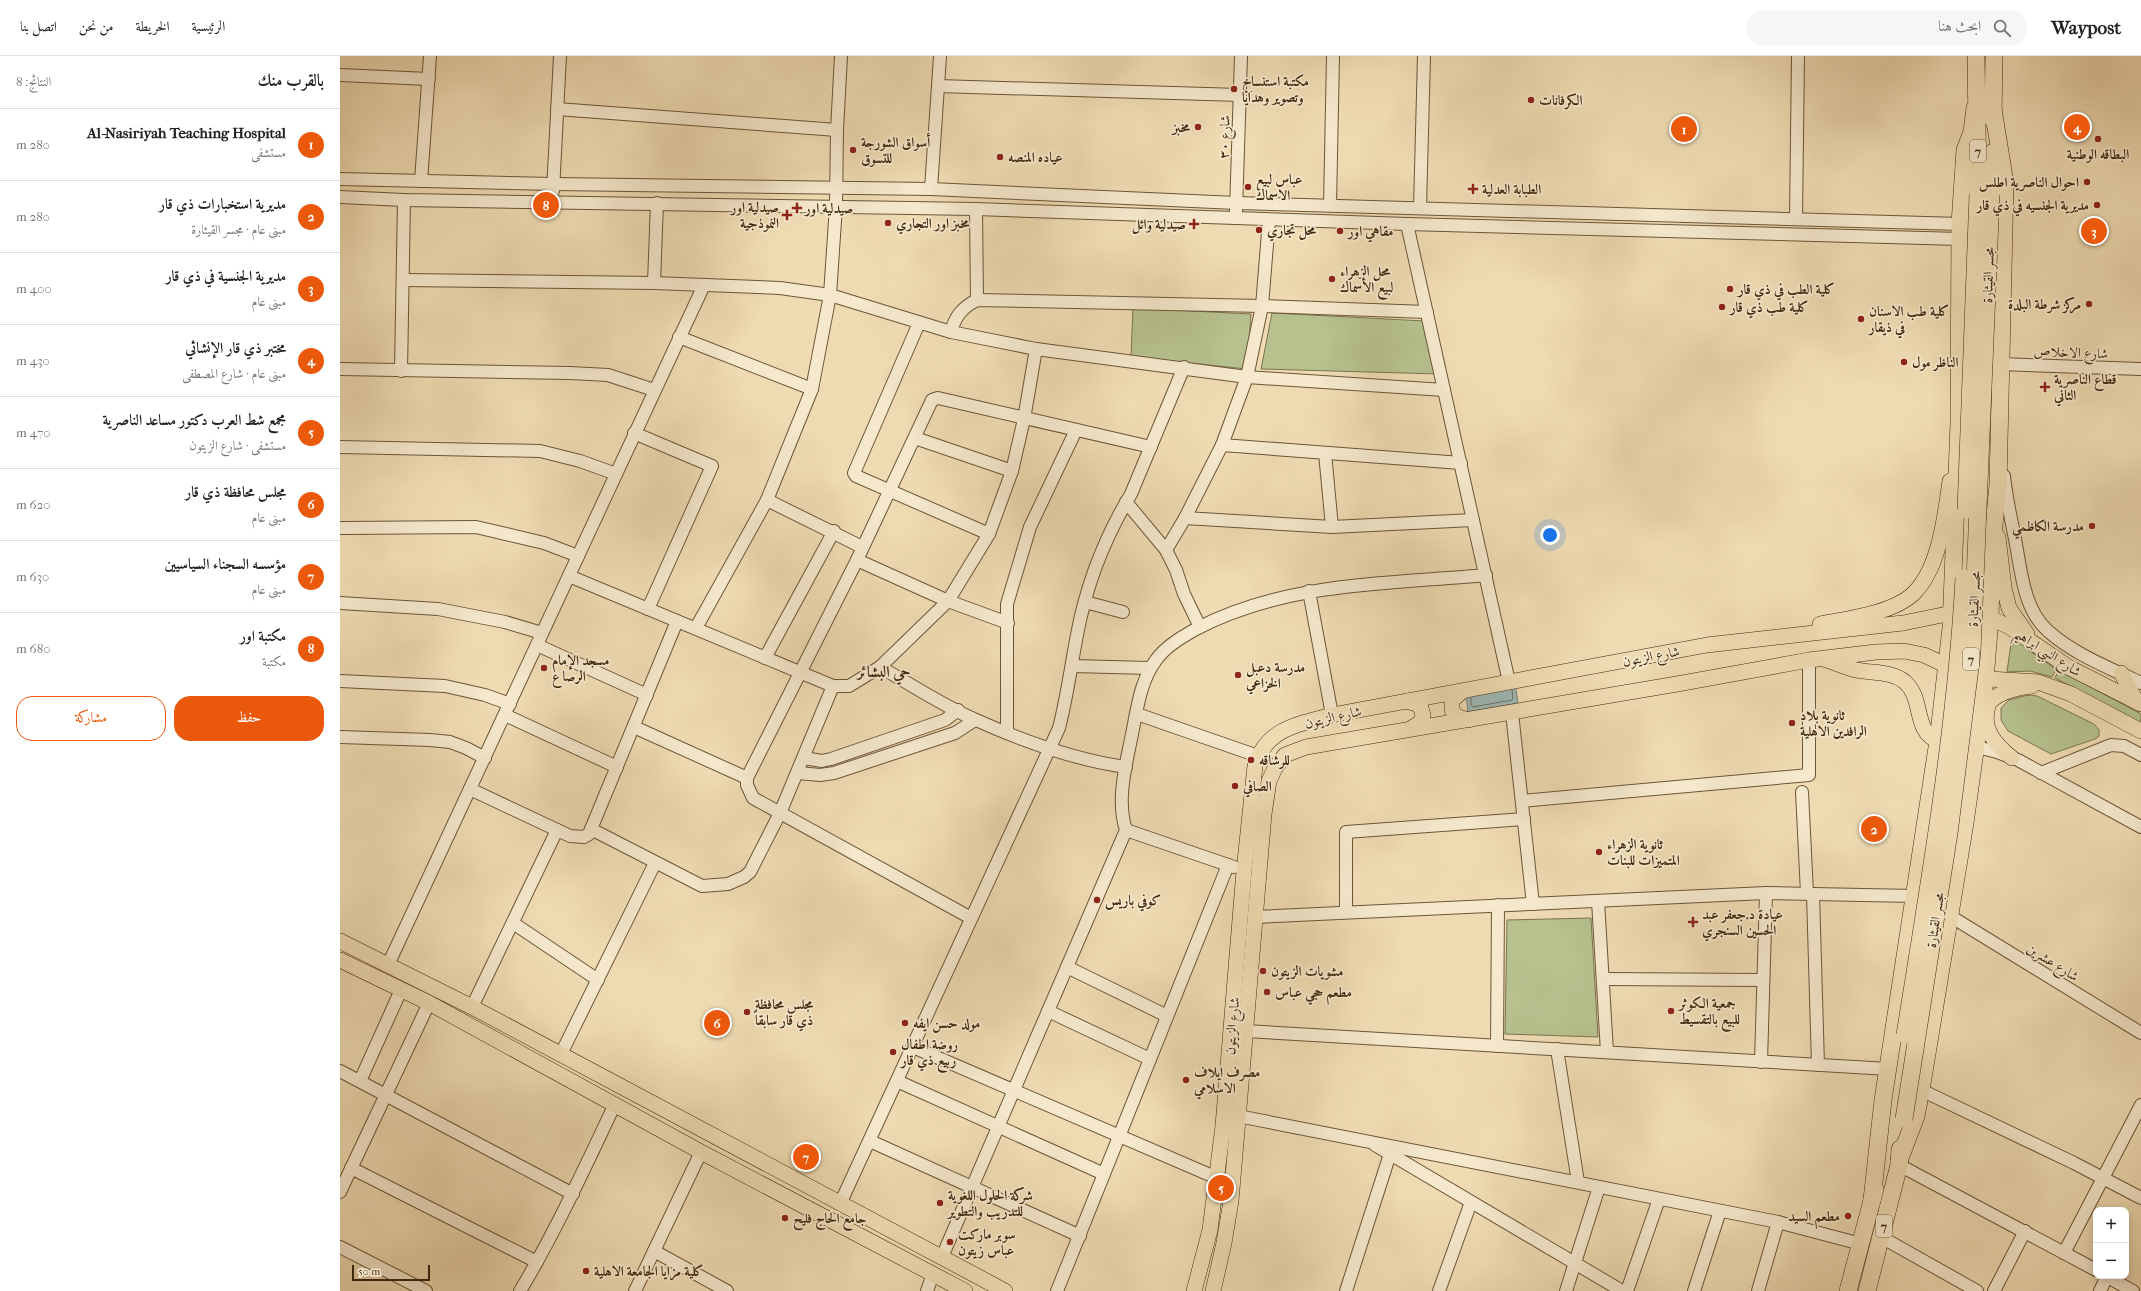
<!DOCTYPE html>
<html lang="ar">
<meta charset="utf-8">
<style>
body{margin:0;font-family:"IM FELL French Canon",Amiri,serif;background:#f6f6f6;color:#222;direction:rtl}
.controls{position:absolute;right:12px;bottom:12px;display:grid;overflow:hidden;border-radius:8px;box-shadow:0 2px 10px #0003}
.controls button{width:36px;height:36px;display:grid;place-items:center;padding:0;border:0;border-bottom:1px solid #e0e0e0;background:#fff;color:#222;font:20px sans-serif}
.scale{position:absolute;left:12px;bottom:10px;width:78px;box-sizing:border-box;padding-left:4px;border:2px solid #40280e;border-top:0;font-size:11px;line-height:14px;white-space:nowrap;color:#40280e;-webkit-text-stroke:3px #f5e8cd;paint-order:stroke}
.you{position:absolute;left:1210px;top:479px;width:14px;height:14px;margin:-10px;border:3px solid #fff;border-radius:50%;background:#1a73e8;box-shadow:0 0 0 6px #1a73e833}
.badge{display:grid;place-items:center;width:26px;height:26px;border-radius:50%;background:#ea580c;color:#fff;font-size:13px;font-weight:700}
.pin{position:absolute;translate:-50% -50%;border:2px solid #fff;box-shadow:0 1px 4px #0006}
.list{margin:0;padding:0;list-style:none}
h2{display:flex;justify-content:space-between;align-items:center;height:52px;margin:0;padding:0 16px;font-size:17px}
h2 small{font-size:13px;font-weight:400;color:#767676}
.list li{display:grid;grid-template-columns:26px 1fr auto;gap:12px;align-items:center;box-sizing:border-box;height:72px;padding:0 16px;border-top:1px solid #e0e0e0}
.list b{display:block;font-size:15px;white-space:nowrap}
.list p{margin:0;font-size:13px;white-space:nowrap;color:#767676}
.list em{font-size:13px;font-style:normal;color:#767676}
.actions{display:flex;gap:8px;padding:12px 16px}
.actions a{flex:1;padding:9px 0;border:1px solid #ea580c;border-radius:16px;text-align:center;font-size:14px;color:#ea580c}
.actions .main{background:#ea580c;color:#fff}
.icon{flex:none;width:22px;height:22px;fill:none;stroke:currentColor;stroke-width:2;stroke-linecap:round;stroke-linejoin:round}
.map{position:relative;flex:none;width:1801px;height:1235px;overflow:hidden;direction:ltr}
header{display:flex;align-items:center;gap:24px;box-sizing:border-box;height:56px;padding:0 20px;background:#fff;border-bottom:1px solid #e0e0e0}
header strong{font-size:19px}
nav{display:flex;gap:22px;margin-inline-start:auto;font-size:14px}
.search{width:280px;height:36px;background:#f6f6f6;display:flex;align-items:center;gap:10px;box-sizing:border-box;padding:0 14px;border-radius:16px;color:#767676;font-size:15px}
main{display:flex}
aside{flex:1;background:#fff}
.map>svg:first-child{display:block}
.green{fill:#b6c18e;stroke:#7b744e}
.water{fill:#9db9b6;stroke:#787f73}
.lines{fill:none;stroke-linecap:round;stroke-linejoin:round}
.shore{stroke:#6e7062;stroke-width:1}
.minor-casing{stroke:#6c5537;stroke-width:14}
.major-casing{stroke:#40280e;stroke-width:16}
.highway-casing{stroke:#40280e;stroke-width:18}
.minor{stroke:#f5e8cd;stroke-width:12}
.major{stroke:#efdbb2;stroke-width:15}
.highway{stroke:#efdbb2;stroke-width:17}
.highway-bridge-casing{stroke:#40280e;stroke-width:18;stroke-linecap:butt}
.highway-bridge{stroke:#efdbb2;stroke-width:17}
.poi-dot{fill:#8f2418;stroke:#f5e8cd;stroke-width:1.5}
.labels{text-anchor:middle;stroke-width:3.5;stroke-linejoin:round;paint-order:stroke}
.shield{fill:#f5e8cd;stroke:#766247;stroke-width:1}
.shield-label{font-size:13px;font-weight:bold;fill:#40280e}
.poi-label{font-size:14px;font-weight:bold;fill:#40280e;stroke:#f5e8cd;text-anchor:start}
.street-label{font-size:14px;fill:#40280e;stroke:#f5e8cd}
.quarter-label{font-size:16px;font-weight:bold;fill:#40280e;stroke:#f5e8cd}
</style>
<header>
<strong>Waypost</strong>
<div class="search"><svg class="icon" aria-label="search" viewBox="0 0 24 24"><circle cx="10" cy="10" r="6"/><path d="M15 15l6 6"/></svg>ابحث هنا</div>
<nav><a>الرئيسية</a><a>الخريطة</a><a>من نحن</a><a>اتصل بنا</a></nav>
</header>
<main>
<div class="map">
<svg width="1801" height="1235" viewBox="0 0 1801 1235">
<rect width="100%" height="100%" fill="#efdbb2"/>
<filter id="stains"><feTurbulence type="fractalNoise" baseFrequency=".005" numOctaves="4"/><feColorMatrix values="0 0 0 0 .2 0 0 0 0 .09 0 0 0 0 .02 0 0 0 .5 -.17"/></filter>
<radialGradient id="worn" r=".72"><stop offset=".6" stop-color="#630" stop-opacity="0"/><stop offset="1" stop-color="#630" stop-opacity=".3"/></radialGradient>
<g class="green">
<path d="M793,252L911,258L907,313L791,301Z"/>
<path d="M932,257L1085,265L1100,318L921,313Z"/>
<path d="M1672,580L1694,598L1716,613L1712,621L1690,615L1667,616Z"/>
<path d="M1719,614L1801,658V669L1715,622Z"/>
<path d="M1688,639L1697,640L1754,668L1759,674V680L1755,683L1711,698L1668,675L1661,664V652L1669,644Z"/>
<path d="M1251,862L1258,981L1165,978L1167,864Z"/>
</g>
<path class="water" d="M1175,628L1178,647L1128,656L1126,638Z"/>
<g class="lines">
<path class="shore" d="M1131,642V649L1133,651L1172,644L1173,642L1172,634"/>
<defs>
<g id="minor">
<path d="M0,19L89,23"/>
<path d="M598,30L900,39"/>
<path d="M217,53L497,74"/>
<path d="M0,123L213,128L591,133L896,147L1620,168"/>
<path d="M81,125L90,0"/>
<path d="M591,133L600,0"/>
<path d="M213,135L220,0"/>
<path d="M0,141L64,144L636,153L1067,168L1620,183"/>
<path d="M990,149L993,0"/>
<path d="M1080,152L1084,0"/>
<path d="M636,153L637,244"/>
<path d="M896,155L901,0"/>
<path d="M1456,163L1458,0"/>
<path d="M1067,168L1169,626"/>
<path d="M63,224L314,227L440,232L490,239L611,276L696,293L907,321L1104,334"/>
<path d="M314,227L317,147"/>
<path d="M579,267L514,417L516,420L649,478"/>
<path d="M611,276C615,260 623,251 637,244L922,250L1087,256"/>
<path d="M339,281L472,333"/>
<path d="M1660,308L1801,313"/>
<path d="M0,313L230,317L268,319L314,334"/>
<path d="M61,315L64,144"/>
<path d="M294,377L372,410L308,553"/>
<path d="M575,382L672,415"/>
<path d="M882,389L1121,407"/>
<path d="M0,391L200,395L240,405L276,418"/>
<path d="M985,397L992,471"/>
<path d="M1664,420C1666,441 1671,462 1675,483C1681,513 1683,553 1708,575C1735,599 1770,612 1801,627"/>
<path d="M427,444L522,491"/>
<path d="M786,446L826,494L836,514L844,538L860,571"/>
<path d="M845,462L992,471L1133,464"/>
<path d="M0,472L136,471L204,487L238,500"/>
<path d="M826,494L845,462L882,389L907,321L922,250L929,164"/>
<path d="M517,504L608,545L668,567"/>
<path d="M229,520L493,630H509L540,611L608,545L649,478L672,415L684,363L696,293"/>
<path d="M969,535L992,659"/>
<path d="M745,546L783,556"/>
<path d="M0,547L98,553L165,566L202,577"/>
<path d="M356,572L427,444L472,333L490,239L496,150L497,74L501,0"/>
<path d="M197,589L307,639"/>
<path d="M425,602L494,475"/>
<path d="M732,610L810,612"/>
<path d="M540,611C572,629 603,650 636,664C683,685 735,704 786,711"/>
<path d="M0,625L105,630L145,639L170,648"/>
<path d="M1172,657L1193,848"/>
<path d="M797,658L918,700"/>
<path d="M165,659L277,711"/>
<path d="M294,671L407,722V729L413,742L631,862"/>
<path d="M667,677V548L690,471L736,374"/>
<path d="M0,681L90,684L110,686L126,692L145,702"/>
<path d="M1629,689L1657,696L1678,704L1801,771"/>
<path d="M464,702L482,705L491,703L605,664L618,654"/>
<path d="M458,717L480,719L494,717L615,677L635,664"/>
<path d="M1701,717L1771,689L1784,690L1801,699"/>
<path d="M407,722L517,504L592,344L598,342L811,391"/>
<path d="M130,733L230,780L244,781L249,778L337,565"/>
<path d="M1462,736L1467,837"/>
<path d="M1182,745L1469,719V604"/>
<path d="M251,773L362,830L388,828L404,821L410,816L440,757L493,630"/>
<path d="M786,774L894,811"/>
<path d="M1473,838L1574,840"/>
<path d="M1258,845L1267,996"/>
<path d="M1006,856V776L1184,763"/>
<path d="M1610,860L1801,977"/>
<path d="M915,861L1426,837L1473,838L1478,1009"/>
<path d="M173,867L258,924"/>
<path d="M48,909L364,229"/>
<path d="M727,911L827,960"/>
<path d="M1263,923L1423,924"/>
<path d="M132,951L217,774"/>
<path d="M708,955L810,1003"/>
<path d="M906,975L1549,1013"/>
<path d="M1157,990L1158,849"/>
<path d="M573,991L877,1122"/>
<path d="M1217,993L1238,1126"/>
<path d="M221,998L315,807"/>
<path d="M1421,1006L1426,837"/>
<path d="M0,1015L233,1138"/>
<path d="M20,1025L61,934"/>
<path d="M557,1025L764,1118"/>
<path d="M1581,1034L1734,1107L1801,1142"/>
<path d="M898,1060L1438,1166L1521,1188"/>
<path d="M530,1085L740,1180"/>
<path d="M1035,1089L1282,1235"/>
<path d="M1559,1109L1756,1214"/>
<path d="M11,1112L197,1206"/>
<path d="M0,1136L89,947"/>
<path d="M500,1148L719,672C727,641 731,610 737,579C746,530 765,481 791,438L844,311"/>
<path d="M1541,1181L1637,1235"/>
<path d="M0,1191L86,1235"/>
<path d="M314,1195L387,1235"/>
<path d="M1724,1197L1801,1049"/>
<path d="M602,1201L786,774C776,744 786,709 792,678C797,654 800,625 816,604C826,590 842,581 856,573C945,526 1048,528 1146,519"/>
<path d="M1766,1220L1793,1235"/>
<path d="M180,1235C216,1175 245,1111 275,1048"/>
<path d="M295,1235L361,1096"/>
<path d="M587,1235L593,1218"/>
<path d="M717,1235L888,809"/>
<path d="M1006,1235L1050,1098"/>
<path d="M1099,1235L1131,1146"/>
<path d="M1226,1235L1259,1131"/>
<path d="M1287,1235L1319,1143"/>
<path d="M1354,1235L1380,1155"/>
<path d="M1418,1235L1438,1166"/>
<path d="M1654,1235L1685,1175"/>
<path d="M1760,1235L1767,1220"/>
</g>
<g id="major">
<path d="M1658,481L1664,532L1669,552L1687,578"/>
<path d="M1480,568C1507,563 1554,557 1574,537C1600,511 1605,459 1610,425"/>
<path d="M1486,604C1495,607 1503,610 1512,613C1530,618 1550,614 1565,626C1584,642 1573,676 1598,685"/>
<path d="M1781,617L1797,646"/>
<path d="M1123,635L1112,644V654L1116,660L1128,664"/>
<path d="M1067,645L1080,649L1083,659L1081,666L1072,672"/>
<path d="M1648,650C1641,673 1655,688 1672,702"/>
<path d="M1640,660C1648,639 1672,632 1692,630"/>
<path d="M0,885L132,951L665,1235"/>
<path d="M0,904L89,947L361,1096L625,1235"/>
<path d="M854,1235L870,1174L883,1070L904,815L915,710C926,672 959,668 992,659L1367,589L1563,567L1612,557L1640,558L1668,570L1730,612L1801,648"/>
<path d="M873,1235L884,1187L891,1145L924,758L929,725L935,712L945,699L966,691L1337,628L1469,604L1536,596L1564,595L1584,599L1633,622L1698,626L1731,638L1801,675"/>
</g>
<g id="highway">
<path d="M1636,0L1638,138"/>
<path d="M1653,64L1654,0"/>
<path d="M1651,139L1652,97"/>
<path d="M1559,1105L1576,1060L1581,1034L1625,767L1645,624L1650,562L1652,489L1658,429L1665,127L1653,53"/>
<path d="M1532,1144L1543,1044L1598,685L1611,572L1619,367L1620,168L1625,94L1632,76L1635,52"/>
<path d="M1508,1235L1535,1133"/>
<path d="M1527,1235L1559,1109L1560,1093"/>
</g>
</defs>
<use href="#minor" class="minor-casing"/>
<use href="#major" class="major-casing"/>
<use href="#highway" class="highway-casing"/>
<use href="#minor" class="minor"/>
<use href="#major" class="major"/>
<use href="#highway" class="highway"/>
<defs>
<g id="highway-bridge">
<path d="M1626,454L1638,138"/>
<path d="M1565,979C1589,828 1616,675 1624,522"/>
<path d="M1564,1063L1609,777L1632,596L1651,139"/>
</g>
</defs>
<use href="#highway-bridge" class="highway-bridge-casing"/>
<use href="#highway-bridge" class="highway-bridge"/>
</g>
<g class="poi-dot">
<circle cx="894" cy="33" r="4"/>
<circle cx="1191" cy="44" r="4"/>
<circle cx="858" cy="71" r="4"/>
<circle cx="1758" cy="83" r="4"/>
<circle cx="513" cy="94" r="4"/>
<circle cx="660" cy="101" r="4"/>
<circle cx="1747" cy="126" r="4"/>
<circle cx="908" cy="131" r="4"/>
<path d="M1131 127h4v4h4v4h-4v4h-4v-4h-4v-4h4z"/>
<circle cx="1757" cy="149" r="4"/>
<path d="M455 146h4v4h4v4h-4v4h-4v-4h-4v-4h4z"/>
<path d="M445 153h4v4h4v4h-4v4h-4v-4h-4v-4h4z"/>
<circle cx="548" cy="167" r="4"/>
<path d="M852 162h4v4h4v4h-4v4h-4v-4h-4v-4h4z"/>
<circle cx="919" cy="174" r="4"/>
<circle cx="1000" cy="175" r="4"/>
<circle cx="992" cy="223" r="4"/>
<circle cx="1390" cy="233" r="4"/>
<circle cx="1749" cy="248" r="4"/>
<circle cx="1382" cy="251" r="4"/>
<circle cx="1521" cy="263" r="4"/>
<circle cx="1564" cy="306" r="4"/>
<path d="M1703 325h4v4h4v4h-4v4h-4v-4h-4v-4h4z"/>
<circle cx="1752" cy="470" r="4"/>
<circle cx="204" cy="612" r="4"/>
<circle cx="898" cy="619" r="4"/>
<circle cx="1452" cy="667" r="4"/>
<circle cx="911" cy="704" r="4"/>
<circle cx="895" cy="730" r="4"/>
<circle cx="1259" cy="796" r="4"/>
<circle cx="757" cy="844" r="4"/>
<path d="M1351 860h4v4h4v4h-4v4h-4v-4h-4v-4h4z"/>
<circle cx="923" cy="915" r="4"/>
<circle cx="927" cy="936" r="4"/>
<circle cx="1331" cy="955" r="4"/>
<circle cx="407" cy="956" r="4"/>
<circle cx="565" cy="967" r="4"/>
<circle cx="553" cy="996" r="4"/>
<circle cx="846" cy="1024" r="4"/>
<circle cx="600" cy="1147" r="4"/>
<circle cx="1508" cy="1160" r="4"/>
<circle cx="445" cy="1162" r="4"/>
<circle cx="610" cy="1186" r="4"/>
<circle cx="246" cy="1215" r="4"/>
</g>
<g class="labels">
<g class="shield">
<rect x="1630" y="84" width="16" height="22" rx="3"/>
<rect x="1623" y="592" width="16" height="22" rx="3"/>
<rect x="1536" y="1159" width="16" height="22" rx="3"/>
</g>
<g class="shield-label">
<text x="1638" y="100">7</text>
<text x="1631" y="608">7</text>
<text x="1544" y="1175">7</text>
</g>
<g class="poi-label">
<text x="902" y="30">مكتبة استنساخ<tspan x="902" dy="16">وتصوير وهدايا</tspan></text>
<text x="1199" y="49">الكرفانات</text>
<text x="850" y="76" text-anchor="end">مخبز</text>
<text x="521" y="91">أسواق الشورجة<tspan x="521" dy="16">للتسوق</tspan></text>
<text x="1758" y="103" text-anchor="middle">البطاقه الوطنية</text>
<text x="668" y="106">عياده المنصه</text>
<text x="916" y="128">عباس لبيع<tspan x="916" dy="16">الاسماك</tspan></text>
<text x="1739" y="131" text-anchor="end">احوال الناصرية اطلس</text>
<text x="1142" y="138">الطبابة العدلية</text>
<text x="1749" y="154" text-anchor="end">مديرية الجنسيه في ذي قار</text>
<text x="439" y="156" text-anchor="end">صيدلية اور<tspan x="439" dy="16">النموذجية</tspan></text>
<text x="465" y="157">صيدلية اور</text>
<text x="556" y="172">مخبز اور التجاري</text>
<text x="846" y="173" text-anchor="end">صيدلية وائل</text>
<text x="927" y="179">محل تجاري</text>
<text x="1008" y="180">مقاهي اور</text>
<text x="1000" y="220">محل الزهراء<tspan x="1000" dy="16">لبيع الأسماك</tspan></text>
<text x="1398" y="238">كلية الطب في ذي قار</text>
<text x="1741" y="253" text-anchor="end">مركز شرطة البلدة</text>
<text x="1390" y="256">كلية طب ذي قار</text>
<text x="1529" y="260">كلية طب الاسنان<tspan x="1529" dy="16">في ذيقار</tspan></text>
<text x="1572" y="311">الناظر مول</text>
<text x="1714" y="328">قطاع الناصرية<tspan x="1714" dy="16">الثاني</tspan></text>
<text x="1744" y="475" text-anchor="end">مدرسة الكاظمي</text>
<text x="212" y="609">مسجد الإمام<tspan x="212" dy="16">الرصا ع</tspan></text>
<text x="906" y="616">مدرسة دعبل<tspan x="906" dy="16">الخزاعي</tspan></text>
<text x="1460" y="664">ثانوية بلاد<tspan x="1460" dy="16">الرافدين الاهلية</tspan></text>
<text x="919" y="709">للرشاقه</text>
<text x="903" y="735">الصافي</text>
<text x="1267" y="793">ثانوية الزهراء<tspan x="1267" dy="16">المتميزات للبنات</tspan></text>
<text x="765" y="849">كوفي باريس</text>
<text x="1362" y="863">عيادة د.جعفر عبد<tspan x="1362" dy="16">الحسين السنجري</tspan></text>
<text x="931" y="920">مشويات الزيتون</text>
<text x="935" y="941">مطعم حجي عباس</text>
<text x="1339" y="952">جمعية الكوثر<tspan x="1339" dy="16">للبيع بالتقسيط</tspan></text>
<text x="415" y="953">مجلس محافظة<tspan x="415" dy="16">ذي قار سابقاً</tspan></text>
<text x="573" y="972">مولد حسن ايفه</text>
<text x="561" y="993">روضة اطفال<tspan x="561" dy="16">ربيع ذي قار</tspan></text>
<text x="854" y="1021">مصرف ايلاف<tspan x="854" dy="16">الاسلامي</tspan></text>
<text x="608" y="1144">شركة الحلول اللغوية<tspan x="608" dy="16">للتدريب والتطوير</tspan></text>
<text x="1500" y="1165" text-anchor="end">مطعم السيد</text>
<text x="453" y="1167">جامع الحاج فليح</text>
<text x="618" y="1183">سوبر ماركت<tspan x="618" dy="16">عباس زيتون</tspan></text>
<text x="254" y="1220">كلية مزايا الجامعة الاهلية</text>
</g>
<g class="street-label">
<text transform="translate(884 81) rotate(-88)" y="5">شارع ٣٠</text>
<text transform="translate(1648 219) rotate(-88)" y="5">مجسر القيثارة</text>
<text transform="translate(1731 296) rotate(2)" y="5">شارع الاخلاص</text>
<text transform="translate(1634 543) rotate(-87)" y="5">مجسر القيثارة</text>
<text transform="translate(1708 596) rotate(33)" y="5">شارع النبي ابراهيم</text>
<text transform="translate(1311 600) rotate(-11)" y="5">شارع الزيتون</text>
<text transform="translate(993 661) rotate(-13)" y="5">شارع الزيتون</text>
<text transform="translate(1595 864) rotate(-81)" y="5">مجسر القيثارة</text>
<text transform="translate(1713 906) rotate(32)" y="5">شارع عشرين</text>
<text transform="translate(892 970) rotate(-85)" y="5">شارع الزيتون</text>
</g>
<g class="quarter-label">
<text x="544" y="621">حي البشائر</text>
</g>
</g>
<rect width="100%" height="100%" filter="url(#stains)"/>
<rect width="100%" height="100%" fill="url(#worn)"/>
</svg>
<div class="controls">
<button>+</button>
<button>−</button>
</div>
<div class="scale">50 m</div>
<div class="you"></div>
<div class="pin badge" style="left:1344px;top:73px">1</div>
<div class="pin badge" style="left:1534px;top:773px">2</div>
<div class="pin badge" style="left:1754px;top:175px">3</div>
<div class="pin badge" style="left:1737px;top:71px">4</div>
<div class="pin badge" style="left:881px;top:1132px">5</div>
<div class="pin badge" style="left:377px;top:967px">6</div>
<div class="pin badge" style="left:466px;top:1101px">7</div>
<div class="pin badge" style="left:206px;top:149px">8</div>
</div>
<aside>
<h2>بالقرب منك<small>النتائج: 8</small></h2>
<ul class="list">
<li><span class="badge">1</span><div><b>Al-Nasiriyah Teaching Hospital</b><p>مستشفى</p></div><em>280 m</em></li>
<li><span class="badge">2</span><div><b>مديرية استخبارات ذي قار</b><p>مبنى عام · مجسر القيثارة</p></div><em>280 m</em></li>
<li><span class="badge">3</span><div><b>مديرية الجنسية في ذي قار</b><p>مبنى عام</p></div><em>400 m</em></li>
<li><span class="badge">4</span><div><b>مختبر ذي قار الإنشائي</b><p>مبنى عام · شارع المصطفى</p></div><em>430 m</em></li>
<li><span class="badge">5</span><div><b>مجمع شط العرب دكتور مساعد الناصرية</b><p>مستشفى · شارع الزيتون</p></div><em>470 m</em></li>
<li><span class="badge">6</span><div><b>مجلس محافظة ذي قار</b><p>مبنى عام</p></div><em>620 m</em></li>
<li><span class="badge">7</span><div><b>مؤسسه السجناء السياسيين</b><p>مبنى عام</p></div><em>630 m</em></li>
<li><span class="badge">8</span><div><b>مكتبة اور</b><p>مكتبة</p></div><em>680 m</em></li>
</ul>
<div class="actions"><a class="main">حفظ</a><a>مشاركة</a></div>
</aside>
</main>
